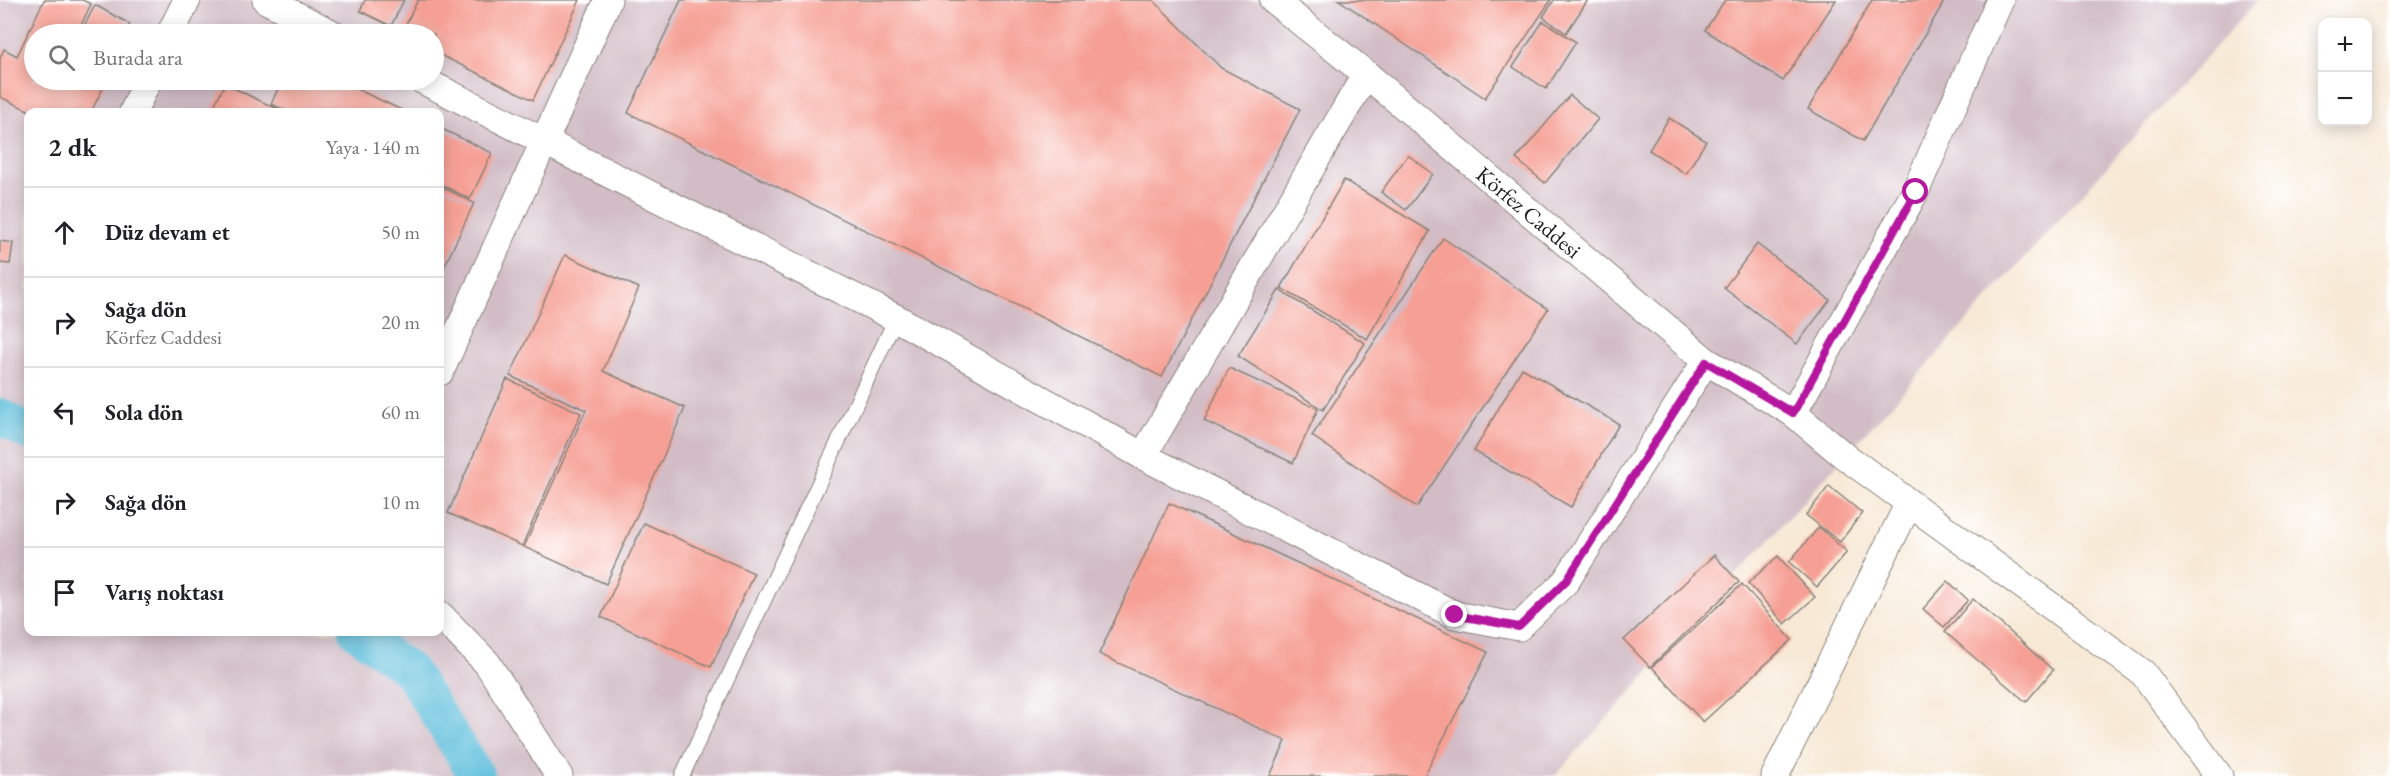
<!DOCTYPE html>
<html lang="tr">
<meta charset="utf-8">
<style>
body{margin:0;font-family:"EB Garamond",serif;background:#f6f6f6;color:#202124}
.controls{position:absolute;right:18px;top:18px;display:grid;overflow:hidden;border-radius:12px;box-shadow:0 3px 15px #0003}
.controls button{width:54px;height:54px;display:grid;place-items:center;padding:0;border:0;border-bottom:2px solid #e0e0e0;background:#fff;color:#202124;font:30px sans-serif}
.stop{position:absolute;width:18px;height:18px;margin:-14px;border:4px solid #b5179e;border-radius:50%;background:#fff}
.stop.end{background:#b5179e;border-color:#fff;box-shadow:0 2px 6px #0008}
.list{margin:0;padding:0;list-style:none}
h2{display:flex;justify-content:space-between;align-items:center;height:78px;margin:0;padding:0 24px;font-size:26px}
h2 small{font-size:20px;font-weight:400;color:#757577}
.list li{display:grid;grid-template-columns:39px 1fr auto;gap:18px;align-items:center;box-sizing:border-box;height:90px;padding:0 24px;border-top:2px solid #e0e0e0}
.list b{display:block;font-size:22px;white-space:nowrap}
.list p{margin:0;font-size:20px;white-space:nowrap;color:#757577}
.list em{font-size:20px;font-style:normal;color:#757577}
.icon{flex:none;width:33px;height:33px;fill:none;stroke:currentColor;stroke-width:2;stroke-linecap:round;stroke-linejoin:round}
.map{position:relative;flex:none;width:2390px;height:776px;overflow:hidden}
.search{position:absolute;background:#fff;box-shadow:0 3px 15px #0003;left:24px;top:24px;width:420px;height:66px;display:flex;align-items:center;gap:15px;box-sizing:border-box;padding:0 21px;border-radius:33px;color:#757577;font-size:22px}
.panel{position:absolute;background:#fff;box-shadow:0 3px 15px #0003;left:24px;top:108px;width:420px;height:528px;border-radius:12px}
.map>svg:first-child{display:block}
.industrial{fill:#d2bdc6;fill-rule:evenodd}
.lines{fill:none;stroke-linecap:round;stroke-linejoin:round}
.canal{stroke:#5dbedb;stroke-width:36}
.building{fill:#f6a095}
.lane-casing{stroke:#8a8279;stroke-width:16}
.street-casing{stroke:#8a8279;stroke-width:29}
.lane{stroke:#fff;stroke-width:14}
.street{stroke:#fff;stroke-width:27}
.route{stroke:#b5179e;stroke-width:8}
.labels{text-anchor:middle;stroke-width:4.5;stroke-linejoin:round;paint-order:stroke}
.street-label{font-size:22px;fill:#1c1c1c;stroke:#fff}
</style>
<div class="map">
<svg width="2390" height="776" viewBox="0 0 2390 776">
<rect width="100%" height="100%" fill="#fff"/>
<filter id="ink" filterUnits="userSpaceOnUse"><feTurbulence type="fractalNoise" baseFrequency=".0167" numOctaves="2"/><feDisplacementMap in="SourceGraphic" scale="12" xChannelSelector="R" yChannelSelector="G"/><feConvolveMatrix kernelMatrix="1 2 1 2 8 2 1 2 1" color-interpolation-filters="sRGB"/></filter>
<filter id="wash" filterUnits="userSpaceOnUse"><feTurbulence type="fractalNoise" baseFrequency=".008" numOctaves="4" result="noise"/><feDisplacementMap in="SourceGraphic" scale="24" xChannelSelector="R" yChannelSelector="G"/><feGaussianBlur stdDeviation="1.35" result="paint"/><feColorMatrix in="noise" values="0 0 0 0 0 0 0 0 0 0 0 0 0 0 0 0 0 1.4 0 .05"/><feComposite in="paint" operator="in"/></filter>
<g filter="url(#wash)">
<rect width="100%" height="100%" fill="#f7e9d6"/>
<path class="industrial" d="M0,0H2258L1555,776H0ZM34,34H434V80H34ZM28,112H440V632H28Z"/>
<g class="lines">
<g class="canal">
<path d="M0,416L28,432"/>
<path d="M357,632L410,671L477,776"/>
</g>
</g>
<g id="blocks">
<g class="building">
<path d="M44,0H82L91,4L77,34H34V80H107L91,112H32L0,97V58L4,49L17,56Z"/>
<path d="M365,0H404L391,26L360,11Z"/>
<path d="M418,0H580L533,100L434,52V34H401Z"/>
<path d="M681,0H1153L1221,68L1300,109L1162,377L628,113Z"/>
<path d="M1339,0H1551L1485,98Z"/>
<path d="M1554,0H1588L1566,33L1543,17Z"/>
<path d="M1725,0H1836L1783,81L1705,30Z"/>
<path d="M1872,0H1945L1863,141L1808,109Z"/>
<path d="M95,5L130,24L124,34H80Z"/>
<path d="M1543,21L1576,42L1546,89L1513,67Z"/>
<path d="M282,80H337L406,112H289L271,104Z"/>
<path d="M225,84L269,105L284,112H211Z"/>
<path d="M1570,95L1598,119L1545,183L1516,159Z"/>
<path d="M1669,118L1706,141L1686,174L1649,150Z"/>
<path d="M440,128L492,153L470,199L440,184Z"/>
<path d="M1408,155L1433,174L1406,210L1381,192Z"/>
<path d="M1344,180L1430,231L1367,339L1281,288Z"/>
<path d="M440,186L474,203L440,276Z"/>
<path d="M1443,238L1548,309L1417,507L1312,436Z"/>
<path d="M0,241L13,243L10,264L0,263Z"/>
<path d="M1757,244L1830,300L1797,344L1724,288Z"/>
<path d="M565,255L639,288L603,371L685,408L606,584L524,547L586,410L510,376Z"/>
<path d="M1279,290L1365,343L1323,410L1238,356Z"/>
<path d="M1229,368L1318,409L1293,463L1204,421Z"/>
<path d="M1522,368L1619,424L1571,507L1474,451Z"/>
<path d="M507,379L581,413L522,546L448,513Z"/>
<path d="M1829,486L1862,513L1840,542L1806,515Z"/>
<path d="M1169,503L1488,652L1424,776H1270L1286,741L1099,654Z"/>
<path d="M644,523L754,573L711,667L601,617Z"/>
<path d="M1819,527L1847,552L1817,587L1789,562Z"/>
<path d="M1714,555L1739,582L1650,667L1624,640Z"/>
<path d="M1778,556L1815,597L1785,624L1748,583Z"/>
<path d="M1948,581L1968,600L1944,627L1923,609Z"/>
<path d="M1742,584L1792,640L1703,722L1652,667Z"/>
<path d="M1973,599L2053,670L2026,702L1945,632Z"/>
</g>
</g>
</g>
<g filter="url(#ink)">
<use href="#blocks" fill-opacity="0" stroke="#8a8279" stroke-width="1.5"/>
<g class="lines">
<defs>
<path id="lane" d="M682,776L896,318"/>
<g id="street">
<path d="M266,0L333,34"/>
<path d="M1273,0L1366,74L1706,361L1793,413L1842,454L2143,673L2219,776"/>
<path d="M170,34L187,0"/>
<path d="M422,80L896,318L1143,456L1455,615L1519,627L1566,581L1706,361"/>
<path d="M133,112L148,80"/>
<path d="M440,372L608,0"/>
<path d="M1793,413L1915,192L2000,0"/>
<path d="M1143,456L1366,74"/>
<path d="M440,615L487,663L559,776"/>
<path d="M1775,776L1909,503"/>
</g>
</defs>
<use href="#lane" class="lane-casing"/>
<use href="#street" class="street-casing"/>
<use href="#lane" class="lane"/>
<use href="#street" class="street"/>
</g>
</g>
<g class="lines" filter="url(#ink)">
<path class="route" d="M1455,615L1519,627L1566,581L1706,362L1793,413L1916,192"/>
</g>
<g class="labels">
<g class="street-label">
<text transform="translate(1529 212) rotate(40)" y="8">Körfez Caddesi</text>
</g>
</g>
</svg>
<div class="controls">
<button>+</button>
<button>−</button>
</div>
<div class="stop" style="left:1916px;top:192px"></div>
<div class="stop end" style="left:1455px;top:615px"></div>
<div class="search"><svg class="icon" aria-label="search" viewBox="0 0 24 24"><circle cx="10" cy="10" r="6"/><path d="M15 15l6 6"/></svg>Burada ara</div>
<section class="panel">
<h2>2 dk<small>Yaya · 140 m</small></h2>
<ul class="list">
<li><svg class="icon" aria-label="ahead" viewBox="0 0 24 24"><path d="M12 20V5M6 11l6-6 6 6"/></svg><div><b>Düz devam et</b></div><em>50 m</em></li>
<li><svg class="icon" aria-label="right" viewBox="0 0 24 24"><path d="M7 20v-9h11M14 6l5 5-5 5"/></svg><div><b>Sağa dön</b><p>Körfez Caddesi</p></div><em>20 m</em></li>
<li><svg class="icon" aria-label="left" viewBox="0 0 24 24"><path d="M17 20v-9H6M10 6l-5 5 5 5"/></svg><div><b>Sola dön</b></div><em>60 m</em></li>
<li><svg class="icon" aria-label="right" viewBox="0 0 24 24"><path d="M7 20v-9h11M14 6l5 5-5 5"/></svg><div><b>Sağa dön</b></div><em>10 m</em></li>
<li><svg class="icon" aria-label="arrive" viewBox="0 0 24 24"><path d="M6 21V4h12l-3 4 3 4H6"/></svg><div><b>Varış noktası</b></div></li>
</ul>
</section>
</div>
